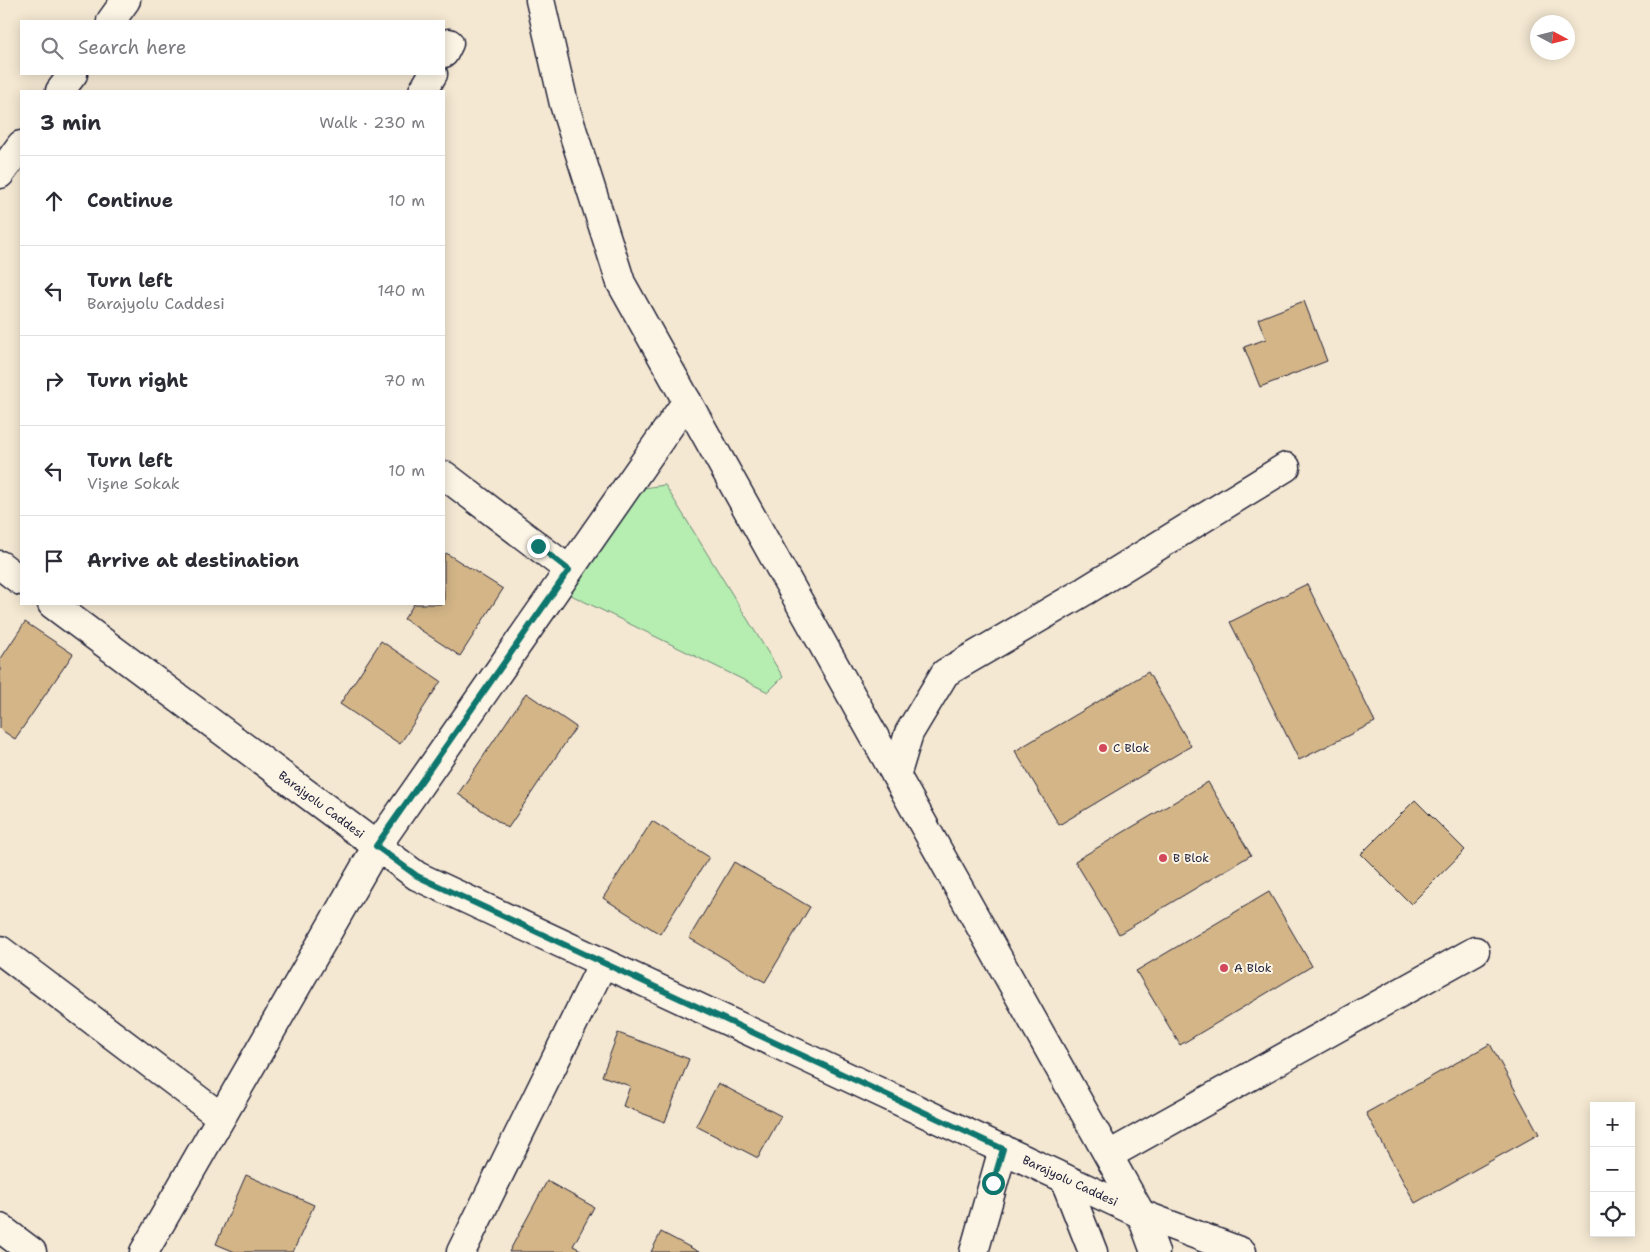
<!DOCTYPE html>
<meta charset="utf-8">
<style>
body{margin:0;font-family:"Shantell Sans",sans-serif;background:#f2f2f3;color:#2b2b33}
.controls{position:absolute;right:15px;bottom:15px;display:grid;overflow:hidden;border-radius:0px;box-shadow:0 2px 12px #0003}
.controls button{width:45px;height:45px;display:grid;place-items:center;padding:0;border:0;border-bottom:1px solid #e1e1e2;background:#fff;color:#2b2b33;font:25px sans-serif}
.compass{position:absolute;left:1530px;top:15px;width:45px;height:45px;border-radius:50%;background:#fff;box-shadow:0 2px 12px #0003;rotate:97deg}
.stop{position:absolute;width:15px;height:15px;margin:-11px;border:4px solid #0f766e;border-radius:50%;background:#fff}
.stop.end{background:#0f766e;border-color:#fff;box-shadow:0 1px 5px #0008}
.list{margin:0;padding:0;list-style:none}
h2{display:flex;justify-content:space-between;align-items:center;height:65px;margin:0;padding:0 20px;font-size:21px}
h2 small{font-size:16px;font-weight:400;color:#7c7c81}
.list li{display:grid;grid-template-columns:32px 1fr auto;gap:15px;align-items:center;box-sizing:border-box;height:90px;padding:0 20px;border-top:1px solid #e1e1e2}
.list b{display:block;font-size:19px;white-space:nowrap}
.list p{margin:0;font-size:16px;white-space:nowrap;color:#7c7c81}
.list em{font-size:16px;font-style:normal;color:#7c7c81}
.icon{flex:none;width:28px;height:28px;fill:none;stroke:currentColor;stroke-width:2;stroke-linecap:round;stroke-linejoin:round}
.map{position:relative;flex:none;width:1650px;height:1252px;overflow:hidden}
.search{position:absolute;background:#fff;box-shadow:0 2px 12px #0003;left:20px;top:20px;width:425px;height:55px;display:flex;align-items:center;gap:12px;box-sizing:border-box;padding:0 18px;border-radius:0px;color:#7c7c81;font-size:19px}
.panel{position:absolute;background:#fff;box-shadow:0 2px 12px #0003;left:20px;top:90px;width:425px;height:515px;border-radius:0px}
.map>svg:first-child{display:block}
.green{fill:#b6edb0;stroke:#6c8876}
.building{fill:#d3b587;stroke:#22223b}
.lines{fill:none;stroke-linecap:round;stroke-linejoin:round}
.minor-casing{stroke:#22223b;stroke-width:31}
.tertiary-casing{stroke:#22223b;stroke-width:31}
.minor{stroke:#fcf5e5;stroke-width:28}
.tertiary{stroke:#fcf5e5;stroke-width:28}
.route{stroke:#0f766e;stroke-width:6}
.poi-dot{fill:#d1495b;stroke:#fcf5e5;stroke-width:2}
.labels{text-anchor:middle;stroke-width:4;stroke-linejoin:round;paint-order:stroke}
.poi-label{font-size:12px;fill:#22223b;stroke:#fcf5e5;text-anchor:start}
.street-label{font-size:12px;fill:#22223b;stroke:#fcf5e5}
</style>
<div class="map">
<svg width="1650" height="1252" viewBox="0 0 1650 1252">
<rect width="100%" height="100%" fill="#f4e8d2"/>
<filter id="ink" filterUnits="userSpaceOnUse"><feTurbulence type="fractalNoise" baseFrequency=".02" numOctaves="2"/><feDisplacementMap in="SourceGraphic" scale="10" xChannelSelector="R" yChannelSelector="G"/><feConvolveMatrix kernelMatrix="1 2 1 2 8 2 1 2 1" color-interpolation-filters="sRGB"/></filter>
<g filter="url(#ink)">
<path class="green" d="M665,485L783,677L768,692L569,594L643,488Z"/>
<g class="building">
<path d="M1304,301L1327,361L1260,387L1244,347L1266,339L1258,319Z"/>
<path d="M446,553L503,589L460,656L404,619L414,604H444V557Z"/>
<path d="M1307,584L1375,722L1299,760L1230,622Z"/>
<path d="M25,622L73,654L15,739L0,729V660Z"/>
<path d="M381,641L441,681L400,744L340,704Z"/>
<path d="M1148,672L1191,746L1059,825L1015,751Z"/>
<path d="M526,693L576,727L508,828L458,794Z"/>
<path d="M1208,782L1251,855L1119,934L1075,861Z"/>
<path d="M1415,800L1465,850L1411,904L1361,854Z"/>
<path d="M652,821L709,857L660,934L603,898Z"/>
<path d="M734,862L810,907L765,982L689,938Z"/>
<path d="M1269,892L1312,966L1180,1045L1136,971Z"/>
<path d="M618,1033L689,1059L665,1122L623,1106L630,1086L602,1076Z"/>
<path d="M1490,1044L1539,1134L1415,1203L1366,1113Z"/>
<path d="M718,1083L781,1116L758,1158L696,1126Z"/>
<path d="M246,1175L314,1205L293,1252H235L216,1244Z"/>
<path d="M547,1181L594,1207L573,1246L585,1252H509Z"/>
<path d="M661,1232L699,1252H651Z"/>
</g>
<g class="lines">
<defs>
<g id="minor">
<path d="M540,0L564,104L621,283L1141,1214L1155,1252"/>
<path d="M111,21L126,0"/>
<path d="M444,53L449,43"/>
<path d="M60,91L73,74"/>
<path d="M423,91L433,74"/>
<path d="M0,174L21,145"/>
<path d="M444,475L569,570"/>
<path d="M896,776L909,733L945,673L1085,591L1286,467"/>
<path d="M0,950L221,1117"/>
<path d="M1109,1155L1475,951"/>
<path d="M1064,1178L1093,1252"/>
<path d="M0,1228L32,1252"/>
<path d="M144,1252L377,846L687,401"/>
<path d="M461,1252L603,963"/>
<path d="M974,1252L1003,1149"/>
</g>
<g id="tertiary">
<path d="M0,565L21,581"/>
<path id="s1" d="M52,604L417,876L1141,1214L1242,1252"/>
</g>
</defs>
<use href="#minor" class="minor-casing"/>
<use href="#tertiary" class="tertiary-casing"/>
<use href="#minor" class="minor"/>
<use href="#tertiary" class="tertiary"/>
</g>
</g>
<g class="lines" filter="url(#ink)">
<path class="route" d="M538,546L569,570L376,846L417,876L1003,1149L993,1183"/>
</g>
<g class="poi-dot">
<circle cx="1103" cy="748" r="5"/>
<circle cx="1163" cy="858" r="5"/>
<circle cx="1224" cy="968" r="5"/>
</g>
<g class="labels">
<g class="poi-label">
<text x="1113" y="752">C Blok</text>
<text x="1173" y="862">B Blok</text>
<text x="1234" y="972">A Blok</text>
</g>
<g class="street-label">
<text dy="4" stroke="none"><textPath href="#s1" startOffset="336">Barajyolu Caddesi</textPath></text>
<text dy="4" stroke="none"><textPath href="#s1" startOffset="1176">Barajyolu Caddesi</textPath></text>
</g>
</g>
</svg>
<div class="controls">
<button>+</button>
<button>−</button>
<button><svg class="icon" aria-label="locate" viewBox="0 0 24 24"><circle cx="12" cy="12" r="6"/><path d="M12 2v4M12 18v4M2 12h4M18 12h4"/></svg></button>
</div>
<svg class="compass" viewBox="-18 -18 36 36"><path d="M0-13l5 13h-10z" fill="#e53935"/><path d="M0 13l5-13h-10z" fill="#7c7c81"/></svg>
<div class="stop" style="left:993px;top:1183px"></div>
<div class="stop end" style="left:538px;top:546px"></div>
<div class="search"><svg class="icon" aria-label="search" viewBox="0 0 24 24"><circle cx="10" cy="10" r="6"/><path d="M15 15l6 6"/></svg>Search here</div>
<section class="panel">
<h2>3 min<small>Walk · 230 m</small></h2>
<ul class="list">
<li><svg class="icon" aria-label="ahead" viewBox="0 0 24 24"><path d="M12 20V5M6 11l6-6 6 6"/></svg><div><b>Continue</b></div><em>10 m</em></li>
<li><svg class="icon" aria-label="left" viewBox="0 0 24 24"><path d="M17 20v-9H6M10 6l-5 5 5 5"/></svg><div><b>Turn left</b><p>Barajyolu Caddesi</p></div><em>140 m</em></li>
<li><svg class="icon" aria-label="right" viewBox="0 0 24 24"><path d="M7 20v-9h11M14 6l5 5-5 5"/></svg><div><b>Turn right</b></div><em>70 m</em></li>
<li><svg class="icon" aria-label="left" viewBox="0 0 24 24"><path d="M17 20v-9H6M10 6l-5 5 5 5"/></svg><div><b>Turn left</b><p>Vişne Sokak</p></div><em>10 m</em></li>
<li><svg class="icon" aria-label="arrive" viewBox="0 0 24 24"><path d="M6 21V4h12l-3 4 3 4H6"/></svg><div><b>Arrive at destination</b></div></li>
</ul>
</section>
</div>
